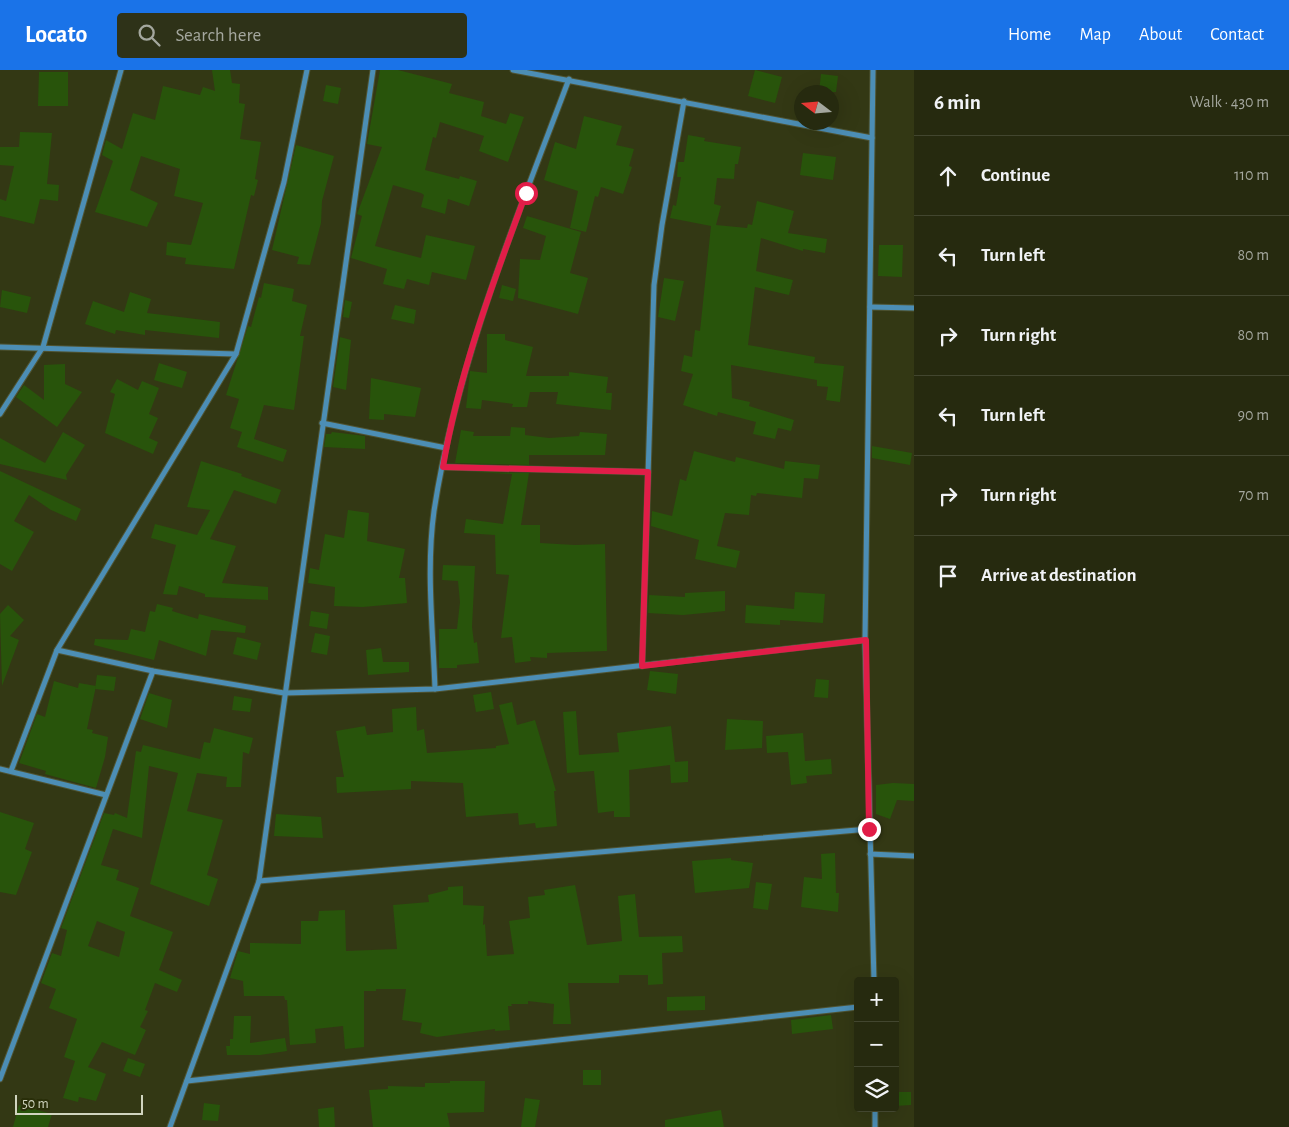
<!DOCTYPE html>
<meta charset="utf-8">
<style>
body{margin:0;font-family:"Alegreya Sans",sans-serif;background:#2e3218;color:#f1f3f6}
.controls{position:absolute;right:15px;bottom:15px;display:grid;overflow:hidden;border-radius:5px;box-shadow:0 5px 20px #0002}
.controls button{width:45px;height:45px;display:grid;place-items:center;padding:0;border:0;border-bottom:1px solid #42462f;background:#262a0f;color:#f1f3f6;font:25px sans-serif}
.compass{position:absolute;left:794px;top:15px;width:45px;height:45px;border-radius:50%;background:#262a0f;box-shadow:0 5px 20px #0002;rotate:286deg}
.scale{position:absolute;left:15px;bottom:12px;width:128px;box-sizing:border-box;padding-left:5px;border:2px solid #d0d4bf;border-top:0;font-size:14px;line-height:18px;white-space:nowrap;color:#d0d4bf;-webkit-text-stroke:4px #292e09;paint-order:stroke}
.stop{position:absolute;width:15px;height:15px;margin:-11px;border:4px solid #e11d48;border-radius:50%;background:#fff}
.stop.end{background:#e11d48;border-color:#fff;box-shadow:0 1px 5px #0008}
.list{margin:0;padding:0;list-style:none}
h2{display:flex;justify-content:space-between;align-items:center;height:65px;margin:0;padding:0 20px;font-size:21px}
h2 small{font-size:16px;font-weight:400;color:#a4a79e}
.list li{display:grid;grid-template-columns:32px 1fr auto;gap:15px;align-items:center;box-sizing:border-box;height:80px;padding:0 20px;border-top:1px solid #42462f}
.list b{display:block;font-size:19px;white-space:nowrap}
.list em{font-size:16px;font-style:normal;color:#a4a79e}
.icon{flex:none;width:28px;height:28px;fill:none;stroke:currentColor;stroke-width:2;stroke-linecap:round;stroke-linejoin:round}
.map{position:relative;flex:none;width:914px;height:1057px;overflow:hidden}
header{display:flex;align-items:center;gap:30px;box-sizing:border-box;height:70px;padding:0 25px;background:#1a73e8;color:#fff}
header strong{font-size:24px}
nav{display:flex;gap:28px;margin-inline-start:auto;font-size:18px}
.search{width:350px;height:45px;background:#2e3218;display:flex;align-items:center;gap:12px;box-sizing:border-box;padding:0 18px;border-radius:5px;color:#a4a79e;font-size:19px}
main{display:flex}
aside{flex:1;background:#262a0f}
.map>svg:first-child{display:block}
.building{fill:#28540b;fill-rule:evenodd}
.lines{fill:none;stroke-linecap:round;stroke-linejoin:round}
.minor-casing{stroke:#4f5433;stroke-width:7}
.minor{stroke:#4c8eb5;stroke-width:5}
.route{stroke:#e11d48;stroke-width:6}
</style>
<header>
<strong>Locato</strong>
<div class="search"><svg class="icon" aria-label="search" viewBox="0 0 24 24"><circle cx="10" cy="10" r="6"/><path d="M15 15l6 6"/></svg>Search here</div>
<nav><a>Home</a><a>Map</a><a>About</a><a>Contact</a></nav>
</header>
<main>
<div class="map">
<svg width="914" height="1057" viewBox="0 0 914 1057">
<rect width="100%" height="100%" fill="#333814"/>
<g class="building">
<path d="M212,0H230L232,13L240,14L239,33L245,34L240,69L261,72L255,109L258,110L254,126L251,125L234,199L185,194L186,188L166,185L167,172L191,175L203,133L174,126L180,99L141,86L130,120L158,133L147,157L95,142L113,91L102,85L106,70L122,79L133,43L155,50L163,16L200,25L203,17L215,21Z"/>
<path d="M380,0H398L452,14L449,23L484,32L481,46L506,54L510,43L524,47L508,92L479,81L484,66L440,52L436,68L433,67L425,100L459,109L460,106L477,111L469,136L448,129L445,144L421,137L424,125L421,123L393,115L375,176L421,188L426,165L475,176L466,210L432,202L429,215L407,209L404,219L383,214L387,199L351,188L362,146L357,144L382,77L367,74Z"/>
<path d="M755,0L782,7L775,33L748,26Z"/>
<path d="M39,2H68V36H38Z"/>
<path d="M821,4L838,6L836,22H819Z"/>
<path d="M326,15L341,18L338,34L323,31Z"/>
<path d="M584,46L622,56L616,75L634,79L629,96L632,97L623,124L601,117L598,127L595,126L586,162L570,158L578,121L544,110L555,72L576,79Z"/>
<path d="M20,62L52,63L47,114L59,115L58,131L40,129L34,154L0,146V129L6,131L14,96L0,95V77H19Z"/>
<path d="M688,65L705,68L704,71L741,77L738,94H735L734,109L717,108L714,134L721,136L716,155L747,158L748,154L752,155L757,131L794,141L788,163L827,169L825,183L803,179V181L761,168L756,201L793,210L789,225L755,217L748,275L815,287L814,293L844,296L840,332L826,330L828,317L817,316V310L731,295L732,328L750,332L749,336L794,350L791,361L778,358L775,369L753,364L756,352L718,342L717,346L683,335L693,304L681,301L684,285L692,287L695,260L700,261L711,156L670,148L673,135L676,136L681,107H677L678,92H684Z"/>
<path d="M296,75L334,86L322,131L321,153L310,195L297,194L299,187L272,180Z"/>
<path d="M803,83L836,87L833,110L800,105Z"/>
<path d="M527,146L581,162L570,203L588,208L578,244L518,228L520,189L540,190L546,166L523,158Z"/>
<path d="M879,175H903L902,207L878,206Z"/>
<path d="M664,208L684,211L675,251L658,247Z"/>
<path d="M264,213L294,219L292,231L307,235L300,266H304L294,340L264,335L254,369L287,380L283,392L237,377L242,362L230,358L239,329L226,325L248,256L251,257L259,227L261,228Z"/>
<path d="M502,215L516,219L513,231L499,228Z"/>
<path d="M2,220L31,227L27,243L0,237Z"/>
<path d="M130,222L151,229L147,243L220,252L219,268L145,260V265L116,260L115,264L85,254L93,231L124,242Z"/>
<path d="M345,230L352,232L349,248L343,247Z"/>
<path d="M395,235L416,240L414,254L391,249Z"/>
<path d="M487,264H505V270L533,277L526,306H569V302L608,307L606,323H612L611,340L556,334L558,322H530L527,337H512L513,334L482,330L481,339L466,338L470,301L487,303Z"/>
<path d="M340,267L351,270L346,320L333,317Z"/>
<path d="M159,293L187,302L182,318L154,310Z"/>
<path d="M65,294V314L82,322L57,357L16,327L24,315L44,330V295Z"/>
<path d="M371,308L421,318L415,347L384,344V350L369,349Z"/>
<path d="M117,309L138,320L142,311L159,318L149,344L158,348L149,368L158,372L153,384L105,363L115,324L110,322Z"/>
<path d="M511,357L525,358V365L549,368L579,366L580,362L607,364L605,385H529V395L455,393L461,360L474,362L473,366H510Z"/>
<path d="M63,362L85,375L66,405L67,410L0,394V368L45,393Z"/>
<path d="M332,362L365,366V379L324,377L326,364H331Z"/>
<path d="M872,376L912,383L910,395L872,388Z"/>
<path d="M694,381L735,392L736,387L784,399L785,391L820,395L818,409L804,408L802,428L757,423L756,426L751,425L749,445L725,443L717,476L740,481L736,498L695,489L699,470L651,456L652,441L672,446L680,409L686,411Z"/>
<path d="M201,391L242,404L241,406L281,420L276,434L234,420L210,469L236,476L222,513L268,517V530L205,527V524L179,516L177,525L163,524L176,475L151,468L155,454L197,465L210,440L187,437Z"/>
<path d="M0,401L81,439L76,451L51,440L29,425L14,451L34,462L12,501L0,494Z"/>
<path d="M474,402L529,403L521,455H540V473L575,475L605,474L607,581L547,583V588L530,587L531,591L515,593L512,567L501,568L509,505L496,504L495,465L464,463L466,449L503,454L512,404Z"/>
<path d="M348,440L369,443L367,471L405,479L399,508H405L407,533L363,537L334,536L335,517L308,513L310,498L319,500L325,464L344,468Z"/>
<path d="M443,495L475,496L472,557L474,573L477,572L479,593L457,595V598H439V559H457L460,532L458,511L442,510Z"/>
<path d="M725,521V541L683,545L648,543L649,525L685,527V523Z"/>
<path d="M795,522L825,524L823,553L780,550V555L745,553L746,535L794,539Z"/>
<path d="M157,534L173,538L172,541L198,549L199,544L246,556L245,563L211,560L206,586L159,570L154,590L94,575L95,569L128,570L131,559L145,562L150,541L155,542Z"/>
<path d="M8,535L24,550L10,566L19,570L2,616L0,544Z"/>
<path d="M311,541L329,544L327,559L309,556Z"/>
<path d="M315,563L330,566L327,585L311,582Z"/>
<path d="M237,567L261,573L257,590L233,584Z"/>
<path d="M381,578L383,592H409V602L368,605L366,580Z"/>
<path d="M650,601L678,604L676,624L647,620Z"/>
<path d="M97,605L116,607L114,621L95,619Z"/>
<path d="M816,609L829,610L828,628L814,627Z"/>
<path d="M54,611L78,618L79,613L96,616L87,659L93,660L92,663L108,667L105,687L96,718L45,704L46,701L19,693L37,644L45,647Z"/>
<path d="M491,622L494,639L476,642L473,625Z"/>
<path d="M149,623L172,630L167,658L140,649Z"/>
<path d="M234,626L252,629L250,642L232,640Z"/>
<path d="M512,632L517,655L535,650L556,721H554L557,756L536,758L535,753L519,755L518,743L466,747L463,713L411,711V719L337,723L336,707H344L336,661L365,656L367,665L393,662L392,639L416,637L417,661L424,659L427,683L496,678V676L509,674L499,635Z"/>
<path d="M576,641L579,685L619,682L617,663L671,656L675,692L688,691V712L671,713L670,695L629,700L630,747H614V741L598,743L594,701L567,703L563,642Z"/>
<path d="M727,649L763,651L762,678L725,680Z"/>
<path d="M214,658L253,668L249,684L243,682L241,717H226L227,707L197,703L187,741L223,750L207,805L218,809L209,836L150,814L178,703L149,696L142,768L113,759L101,795L119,800L116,810L139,818L130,846L173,862L159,900L182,910L177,922L155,913L145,940L148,941L140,957L146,960L135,985L102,972L88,997L106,1004L96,1031L79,1027L78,1032L63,1028L75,991L64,987L77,949L49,938L56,919L41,913L52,883L61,886L67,860L61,858L104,743L114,745L115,743L127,748L136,681L141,682L143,675L200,689L204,672L210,673ZM97,851L125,862L119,887L88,876Z"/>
<path d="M803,663L805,691L831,689L832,704L806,706L807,713L791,715L788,682L767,683L766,666Z"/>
<path d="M893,713L914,714V731L897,730L890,749L876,744V715Z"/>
<path d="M0,742L34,753L25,779L32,782L16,825L0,822Z"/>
<path d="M276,744L321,747L323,768L274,766Z"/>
<path d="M835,783L836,823H839L838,842L801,837L804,807L822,809L821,784Z"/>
<path d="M731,788V790L753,793L749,818L695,823L692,791Z"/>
<path d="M756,812L772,814L768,840L753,838Z"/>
<path d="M575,815L587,875L622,871L618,826L635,824L639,867L682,866L683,882L662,883L663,914L648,915V905H619V913H568L571,954H553L554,934L528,931V934H511L512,936H508L510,960L495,961V959L437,967L420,963L422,953L402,950L406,919H376V921H364V977L345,979L343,956L315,959L316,973L290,975L287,930H285L284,926H244L243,911L230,908L238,881L250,884V873L301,874V851H318L319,841L345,840L346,881L397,879L393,835L429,832L428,825L448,820V817L463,816V835L484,836L483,855L485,854L487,886L514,884L509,851L530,848L528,827L545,825L544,820Z"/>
<path d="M705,926V940L667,941V927Z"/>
<path d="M831,945L833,959L792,964L791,950Z"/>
<path d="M234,946H251L250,973L285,968L287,981L260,985H227L226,976H230V969H233Z"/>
<path d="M128,988L145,994L140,1007L123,1001Z"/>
<rect x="583" y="1000" width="18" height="15"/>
<path d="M450,1011H485L484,1042L447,1043L450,1057H373L369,1020L388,1019V1016L425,1017V1013H450Z"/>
<path d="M895,1022H911V1035L895,1036Z"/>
<path d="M525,1028L540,1030L535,1057H521Z"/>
<path d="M204,1033L220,1035L218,1051L202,1050Z"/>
<path d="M19,1035L52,1044L48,1057H13Z"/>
<path d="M334,1037L335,1057H319L318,1039Z"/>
<path d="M721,1040L724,1057H665V1050Z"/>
</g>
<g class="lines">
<defs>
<g id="minor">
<path d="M513,0L872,68"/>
<path d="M873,0L865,570L874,911"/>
<path d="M870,237L914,238"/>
<path d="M0,277L236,284"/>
<path d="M0,344L43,277L121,0"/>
<path d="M322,353L446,378"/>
<path d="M443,397L648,402"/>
<path d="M57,580L153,601L284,623L435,619L865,570"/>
<path d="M642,596L654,215L662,155L684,31"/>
<path d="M435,619C433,560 426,499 434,441C457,291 516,150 569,9"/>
<path d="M0,699L106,725"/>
<path d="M11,701L57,580L236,284L284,112L307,0"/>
<path d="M870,784L914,786"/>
<path d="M259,811L869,759"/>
<path d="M0,1009L153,601"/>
<path d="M187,1011L858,937"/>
<path d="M875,1038V1057"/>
<path d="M170,1057L259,811L373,0"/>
</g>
</defs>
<use href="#minor" class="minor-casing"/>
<use href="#minor" class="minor"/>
</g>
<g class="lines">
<path class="route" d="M526,123C493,213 459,302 443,397L648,402L642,596L866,570L869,759"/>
</g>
</svg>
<div class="controls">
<button>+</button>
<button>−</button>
<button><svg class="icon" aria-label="layers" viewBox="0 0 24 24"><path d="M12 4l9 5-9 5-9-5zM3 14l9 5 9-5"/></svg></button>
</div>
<svg class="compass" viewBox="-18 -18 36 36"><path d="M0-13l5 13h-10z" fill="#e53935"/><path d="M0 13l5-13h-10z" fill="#a4a79e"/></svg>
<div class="scale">50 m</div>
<div class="stop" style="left:526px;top:123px"></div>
<div class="stop end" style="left:869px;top:759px"></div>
</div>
<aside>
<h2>6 min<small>Walk · 430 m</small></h2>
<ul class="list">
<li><svg class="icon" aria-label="ahead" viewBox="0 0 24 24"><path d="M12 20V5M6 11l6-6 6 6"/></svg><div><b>Continue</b></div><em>110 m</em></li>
<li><svg class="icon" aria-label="left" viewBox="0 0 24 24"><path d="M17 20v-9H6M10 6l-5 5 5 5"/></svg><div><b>Turn left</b></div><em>80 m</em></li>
<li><svg class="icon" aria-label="right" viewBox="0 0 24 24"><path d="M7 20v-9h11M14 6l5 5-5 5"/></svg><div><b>Turn right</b></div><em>80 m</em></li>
<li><svg class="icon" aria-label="left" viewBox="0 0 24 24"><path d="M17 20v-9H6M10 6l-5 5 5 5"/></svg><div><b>Turn left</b></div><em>90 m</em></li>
<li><svg class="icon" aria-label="right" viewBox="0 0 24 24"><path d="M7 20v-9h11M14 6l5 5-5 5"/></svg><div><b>Turn right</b></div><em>70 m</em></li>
<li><svg class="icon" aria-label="arrive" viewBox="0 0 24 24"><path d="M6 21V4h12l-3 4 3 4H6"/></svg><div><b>Arrive at destination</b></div></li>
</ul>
</aside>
</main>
